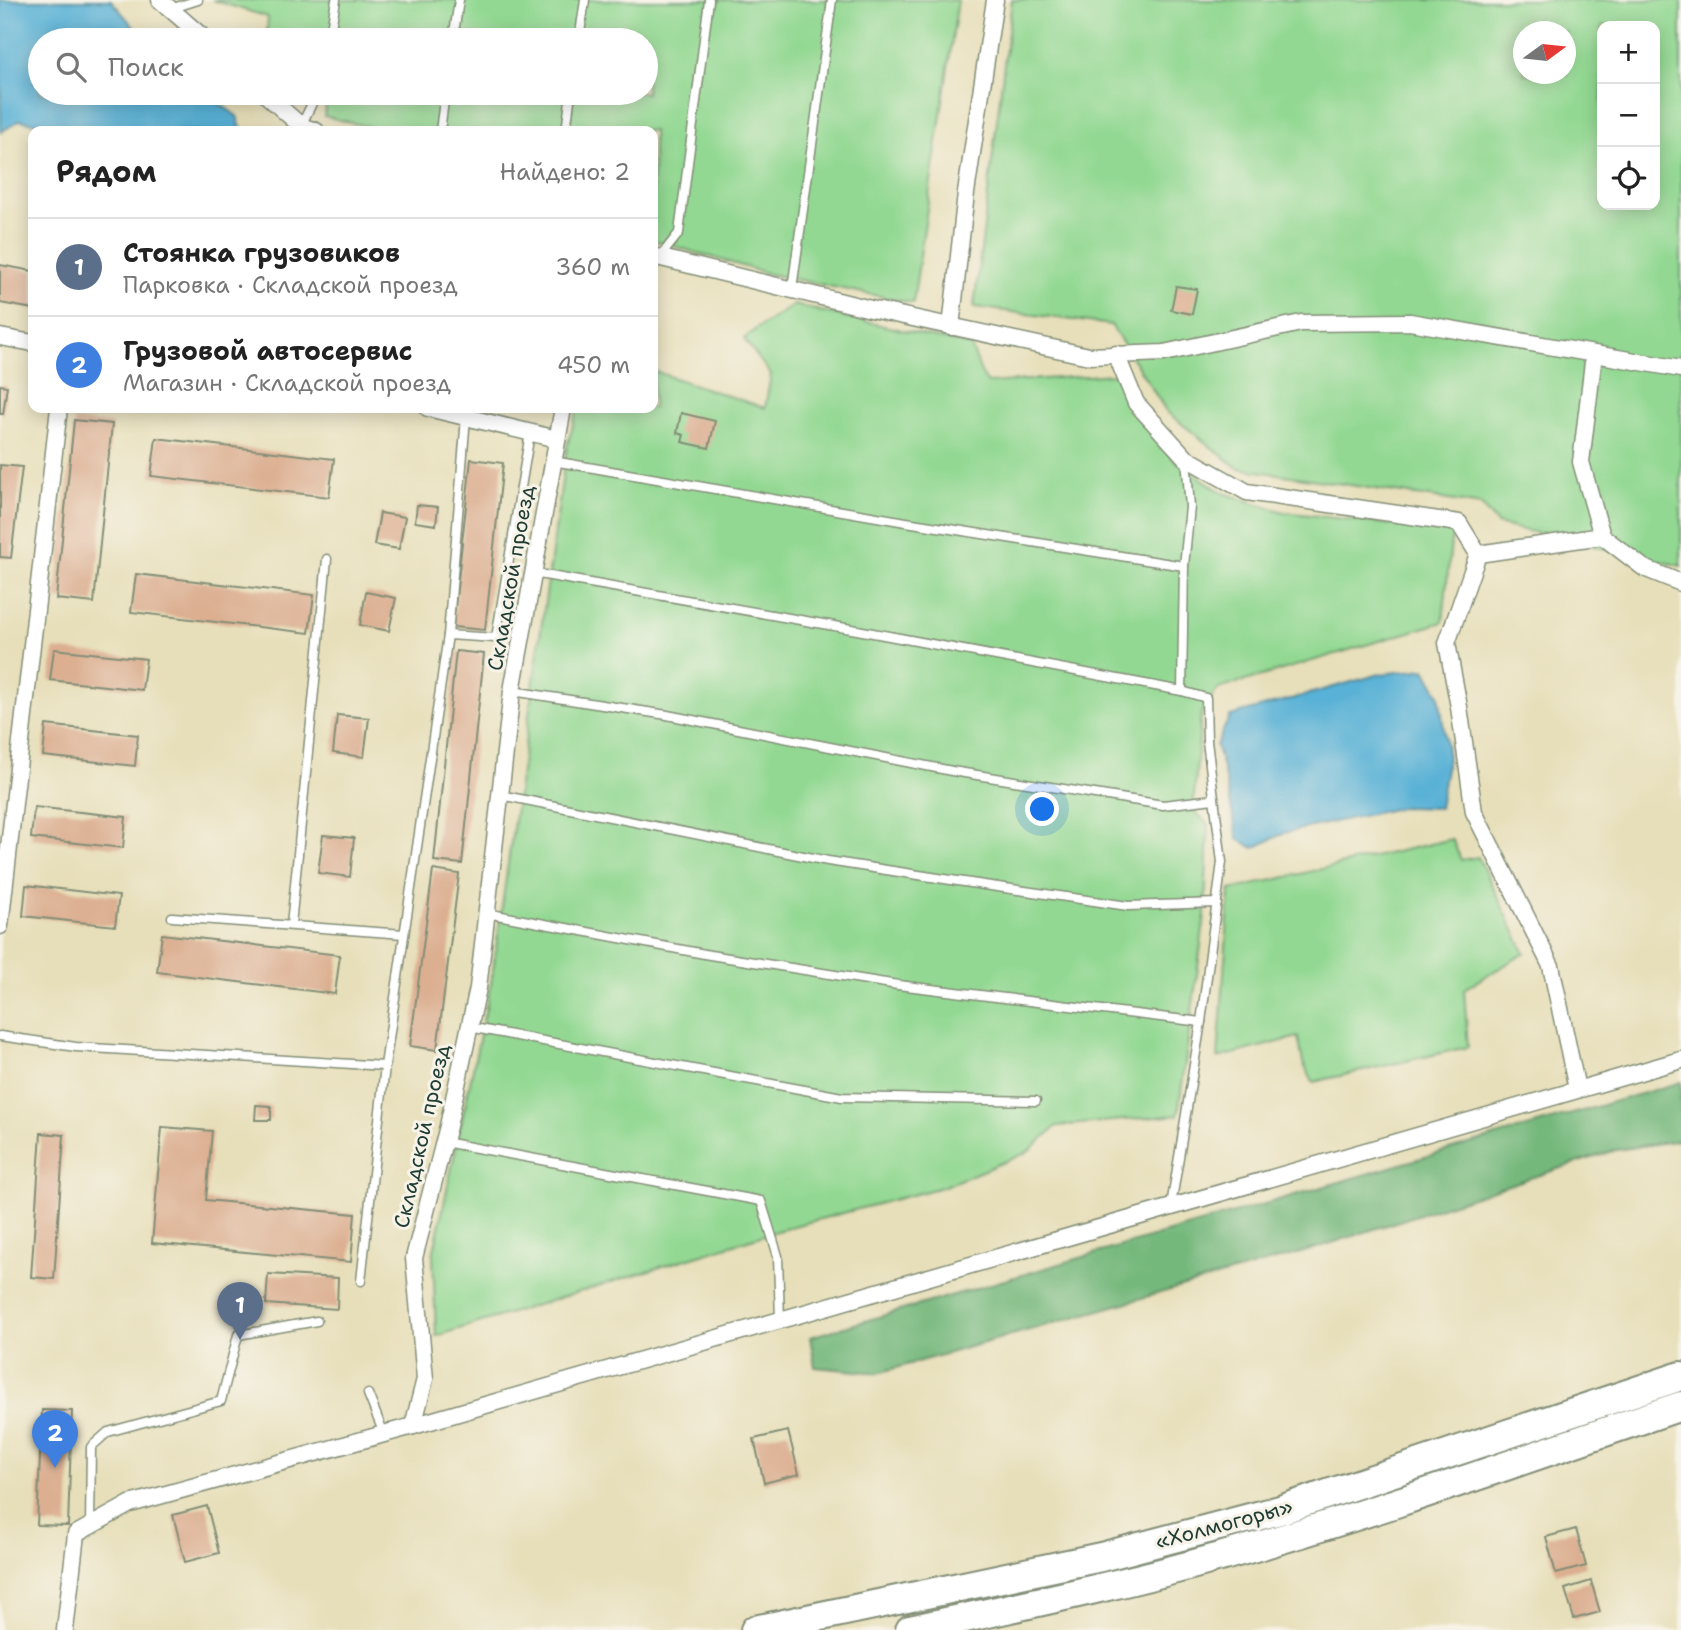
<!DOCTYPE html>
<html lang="ru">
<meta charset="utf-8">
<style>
body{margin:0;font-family:"Shantell Sans",sans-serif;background:#f6f6f6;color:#222}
.controls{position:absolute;right:21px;top:21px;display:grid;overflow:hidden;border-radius:14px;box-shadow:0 4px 18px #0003}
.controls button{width:63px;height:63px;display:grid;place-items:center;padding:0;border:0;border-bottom:2px solid #e0e0e0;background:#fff;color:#222;font:35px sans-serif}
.compass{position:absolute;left:1513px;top:21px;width:63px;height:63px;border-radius:50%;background:#fff;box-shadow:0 4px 18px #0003;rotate:75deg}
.you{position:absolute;left:1043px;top:810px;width:24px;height:24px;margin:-18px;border:5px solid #fff;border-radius:50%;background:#1a73e8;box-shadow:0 0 0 10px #1a73e833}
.badge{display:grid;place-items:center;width:46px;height:46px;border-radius:50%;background:#1f6fb2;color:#fff;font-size:23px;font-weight:700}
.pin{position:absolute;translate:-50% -58px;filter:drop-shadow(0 2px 4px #0008)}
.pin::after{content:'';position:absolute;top:37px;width:24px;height:21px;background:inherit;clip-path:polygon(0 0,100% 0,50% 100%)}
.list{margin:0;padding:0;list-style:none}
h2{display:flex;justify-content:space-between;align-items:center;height:91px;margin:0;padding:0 28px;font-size:30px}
h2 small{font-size:23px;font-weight:400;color:#767676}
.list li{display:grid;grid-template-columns:46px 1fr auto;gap:21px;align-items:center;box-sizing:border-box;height:98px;padding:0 28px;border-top:2px solid #e0e0e0}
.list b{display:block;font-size:26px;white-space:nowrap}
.list p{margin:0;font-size:23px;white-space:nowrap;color:#767676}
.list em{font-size:23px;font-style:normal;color:#767676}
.icon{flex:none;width:38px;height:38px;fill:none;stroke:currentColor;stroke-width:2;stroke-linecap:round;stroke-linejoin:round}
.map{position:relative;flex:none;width:1681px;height:1630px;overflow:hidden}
.search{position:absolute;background:#fff;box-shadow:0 4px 18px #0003;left:28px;top:28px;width:630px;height:77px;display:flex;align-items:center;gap:18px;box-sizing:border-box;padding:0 24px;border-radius:38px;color:#767676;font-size:26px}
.panel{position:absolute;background:#fff;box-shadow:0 4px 18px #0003;left:28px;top:126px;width:630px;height:287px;border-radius:14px}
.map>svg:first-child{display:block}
.green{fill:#92d892;stroke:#588a63;stroke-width:2;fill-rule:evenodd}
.forest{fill:#75b87c;stroke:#4a7a58;stroke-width:2}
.water{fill:#58b1d6;stroke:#3c7785;stroke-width:2}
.building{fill:#dcaf91}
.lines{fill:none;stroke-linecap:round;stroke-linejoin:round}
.service-casing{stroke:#838e77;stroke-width:11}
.minor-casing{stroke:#838e77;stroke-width:19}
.trunk-casing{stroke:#838e77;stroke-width:32}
.service{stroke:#fff;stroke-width:8}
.minor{stroke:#fff;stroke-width:16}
.trunk{stroke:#fff;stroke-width:28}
.labels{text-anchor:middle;stroke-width:6;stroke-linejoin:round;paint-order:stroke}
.street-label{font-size:21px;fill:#1f3d34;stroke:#f7f3e8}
</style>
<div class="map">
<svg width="1681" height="1630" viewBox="0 0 1681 1630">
<rect width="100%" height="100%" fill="#f7f3e8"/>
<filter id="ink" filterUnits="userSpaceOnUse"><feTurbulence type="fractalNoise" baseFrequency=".0143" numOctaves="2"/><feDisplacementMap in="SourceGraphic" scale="14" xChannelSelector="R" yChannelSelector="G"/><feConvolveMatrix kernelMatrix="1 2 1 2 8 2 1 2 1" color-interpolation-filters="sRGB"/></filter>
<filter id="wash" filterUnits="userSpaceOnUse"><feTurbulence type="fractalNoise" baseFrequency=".00686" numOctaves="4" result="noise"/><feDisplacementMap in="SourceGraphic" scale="28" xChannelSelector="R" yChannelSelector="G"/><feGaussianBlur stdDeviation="1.57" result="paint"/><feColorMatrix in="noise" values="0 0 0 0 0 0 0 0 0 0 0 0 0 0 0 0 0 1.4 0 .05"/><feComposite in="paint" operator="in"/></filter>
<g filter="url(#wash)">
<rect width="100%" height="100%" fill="#e7dfba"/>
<g class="green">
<path d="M212,0H958L913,303L769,274L653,240V131H386L324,116L329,93H646V40H266L268,17Z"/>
<path d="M1012,0H1681V566L1497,524L1481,505L1238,468L1167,412L1111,325L974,307ZM1602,26H1655V205H1602ZM1524,32H1566V74H1524Z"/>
<path d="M794,305L971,346L982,375L988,383L1114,374L1173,459L1223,493L1284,512L1452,532L1443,622L1218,689L1201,713L1193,810L1208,824L1205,915L1178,1115L1057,1126L1026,1153L942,1187L790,1227L436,1336L433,1255L491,984L567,446L578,408H653V371L765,408L771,375L744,339L756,329Z"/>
<path d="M1452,839L1461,860L1478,857L1525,953L1464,989L1468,1047L1313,1082L1303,1063L1298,1037L1218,1058L1230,890Z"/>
</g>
<path class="forest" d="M1681,1082V1140L1616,1150L1304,1252L878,1373L815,1367L810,1337Z"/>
<g class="water">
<path d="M0,0H111L145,40H40V93H205L237,116L242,131H72L20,120L1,132Z"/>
<path d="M1425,669L1439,694L1448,758L1439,808L1403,807L1348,819L1284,833L1254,848L1238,839L1222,765L1216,745L1230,716L1380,674Z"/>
</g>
<g id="blocks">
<g class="building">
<path d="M0,265L33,271V309L0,303Z"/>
<path d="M1176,286L1197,289L1192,314L1171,310Z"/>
<path d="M0,385L7,386L3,414H0Z"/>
<path d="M681,413L715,421L709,448L682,442L684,435L677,433Z"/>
<path d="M74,420L112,424L94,603L56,599Z"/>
<path d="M156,438L334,459L329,497L151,476Z"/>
<path d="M471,459L503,463L485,630L453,627Z"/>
<path d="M0,465L22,467L11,558L0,557Z"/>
<path d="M417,505L438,507L436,525L415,522Z"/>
<path d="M380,513L405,517L399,549L374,545Z"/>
<path d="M136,574L314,595L309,633L131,612Z"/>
<path d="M366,592L396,598L389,631L360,625Z"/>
<path d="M54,649L146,659L142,690L50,680Z"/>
<path d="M456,651L484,654L462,864L434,861Z"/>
<path d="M337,715L369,718L364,757L333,753Z"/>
<path d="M46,725L138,735L135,766L43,756Z"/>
<path d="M34,807L126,817L123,848L31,838Z"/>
<path d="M323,835L354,838L350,877L318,873Z"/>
<path d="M433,870L459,874L437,1050L410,1046Z"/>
<path d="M26,885L119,896L115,926L23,916Z"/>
<path d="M162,934L340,955L335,994L157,972Z"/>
<path d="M256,1105L271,1106V1120H255Z"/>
<path d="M162,1127L212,1131L206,1200L355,1214L351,1262L152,1243Z"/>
<path d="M41,1133L64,1135L54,1279L31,1277Z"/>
<path d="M268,1274L338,1278L337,1309L266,1304Z"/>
<path d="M42,1410L72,1411L68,1526L37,1525Z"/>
<path d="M788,1431L799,1474L764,1483L754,1439Z"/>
<path d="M207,1506L219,1553L185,1562L173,1515Z"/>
<path d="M1576,1529L1586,1566L1556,1574L1546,1537Z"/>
<path d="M1591,1581L1600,1612L1574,1619L1565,1589Z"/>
</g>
</g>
</g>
<g filter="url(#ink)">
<use href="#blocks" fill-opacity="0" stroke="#838e77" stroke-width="2"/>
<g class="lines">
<defs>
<g id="service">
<path d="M170,9L198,0"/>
<path d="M329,40L336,0"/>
<path d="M453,40L459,0"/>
<path d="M579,40L585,0"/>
<path d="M301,126L317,93"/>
<path d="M440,131L445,93"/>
<path d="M566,131L571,93"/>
<path d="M660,257L679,233L709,0"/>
<path d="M792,289L832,0"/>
<path d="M553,461L906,522L1184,566"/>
<path d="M533,573L857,630L1182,691"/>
<path d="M448,635L466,417"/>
<path d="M512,691L667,715L952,771L1163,805L1214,799"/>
<path d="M500,795L828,861L977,884L1128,906L1217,903"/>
<path d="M486,913L710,955L898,985L1201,1022"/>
<path d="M172,917L404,934"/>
<path d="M291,925L327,559"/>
<path d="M469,1027L842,1097L1036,1101"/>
<path d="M0,1036L76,1047L385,1066L448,635L496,638L530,433"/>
<path d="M444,1142L761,1201L778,1256L780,1320"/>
<path d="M1171,1206L1201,1022L1222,862L1207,741L1206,698L1182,691L1184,566L1190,507L1186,458"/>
<path d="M361,1281L385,1066"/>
<path d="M368,1394L384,1434"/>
<path d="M90,1526L91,1447L108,1432L221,1401L238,1335L317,1321"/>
</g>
<g id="minor">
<path d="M160,0L206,40"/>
<path d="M264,93L301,126L316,131"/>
<path d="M653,256L871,309L1089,356L1164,353L1301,323L1410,322L1681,369"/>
<path d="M951,327L966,193L995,0"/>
<path d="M0,337L33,343"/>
<path d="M1116,354L1136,403L1186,458L1247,492L1459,523L1478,554L1447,643L1459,707L1474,812L1551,966L1577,1089"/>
<path d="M1594,354L1581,462L1602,536L1644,568L1681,583"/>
<path d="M428,408L557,439"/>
<path d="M1478,554L1602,536"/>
<path d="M0,926L59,408"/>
<path d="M413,1426L1681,1060"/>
<path d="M65,1630L76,1534L130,1504L413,1426L425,1379L414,1258L448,1126L478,988L512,691L563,408"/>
</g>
<g id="trunk">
<path d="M755,1630L1101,1557L1280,1510L1681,1376"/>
<path d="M910,1630C1019,1606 1128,1584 1234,1553C1385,1510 1532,1456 1681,1406"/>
</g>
</defs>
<use href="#service" class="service-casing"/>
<use href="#minor" class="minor-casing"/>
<use href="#trunk" class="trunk-casing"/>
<use href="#service" class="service"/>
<use href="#minor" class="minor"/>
<use href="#trunk" class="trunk"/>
</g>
</g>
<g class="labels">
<g class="street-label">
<text transform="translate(511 578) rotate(-80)" y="7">Складской проезд</text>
<text transform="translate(422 1136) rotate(-77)" y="7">Складской проезд</text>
<text transform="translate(1224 1524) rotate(-15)" y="7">«Холмогоры»</text>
</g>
</g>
</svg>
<div class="controls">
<button>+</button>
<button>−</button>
<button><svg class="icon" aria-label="locate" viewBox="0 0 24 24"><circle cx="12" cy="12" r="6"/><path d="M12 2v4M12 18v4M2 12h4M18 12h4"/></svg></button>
</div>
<svg class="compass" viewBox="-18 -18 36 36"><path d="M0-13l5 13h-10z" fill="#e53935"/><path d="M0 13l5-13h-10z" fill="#767676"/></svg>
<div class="you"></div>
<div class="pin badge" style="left:240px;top:1340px;background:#5c6f8a">1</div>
<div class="pin badge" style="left:55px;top:1468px;background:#3f7fe0">2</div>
<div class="search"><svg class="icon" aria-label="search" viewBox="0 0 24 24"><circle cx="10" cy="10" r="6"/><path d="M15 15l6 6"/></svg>Поиск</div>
<section class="panel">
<h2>Рядом<small>Найдено: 2</small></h2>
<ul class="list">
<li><span class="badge" style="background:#5c6f8a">1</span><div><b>Стоянка грузовиков</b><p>Парковка · Складской проезд</p></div><em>360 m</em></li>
<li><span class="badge" style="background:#3f7fe0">2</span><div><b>Грузовой автосервис</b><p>Магазин · Складской проезд</p></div><em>450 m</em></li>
</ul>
</section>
</div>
